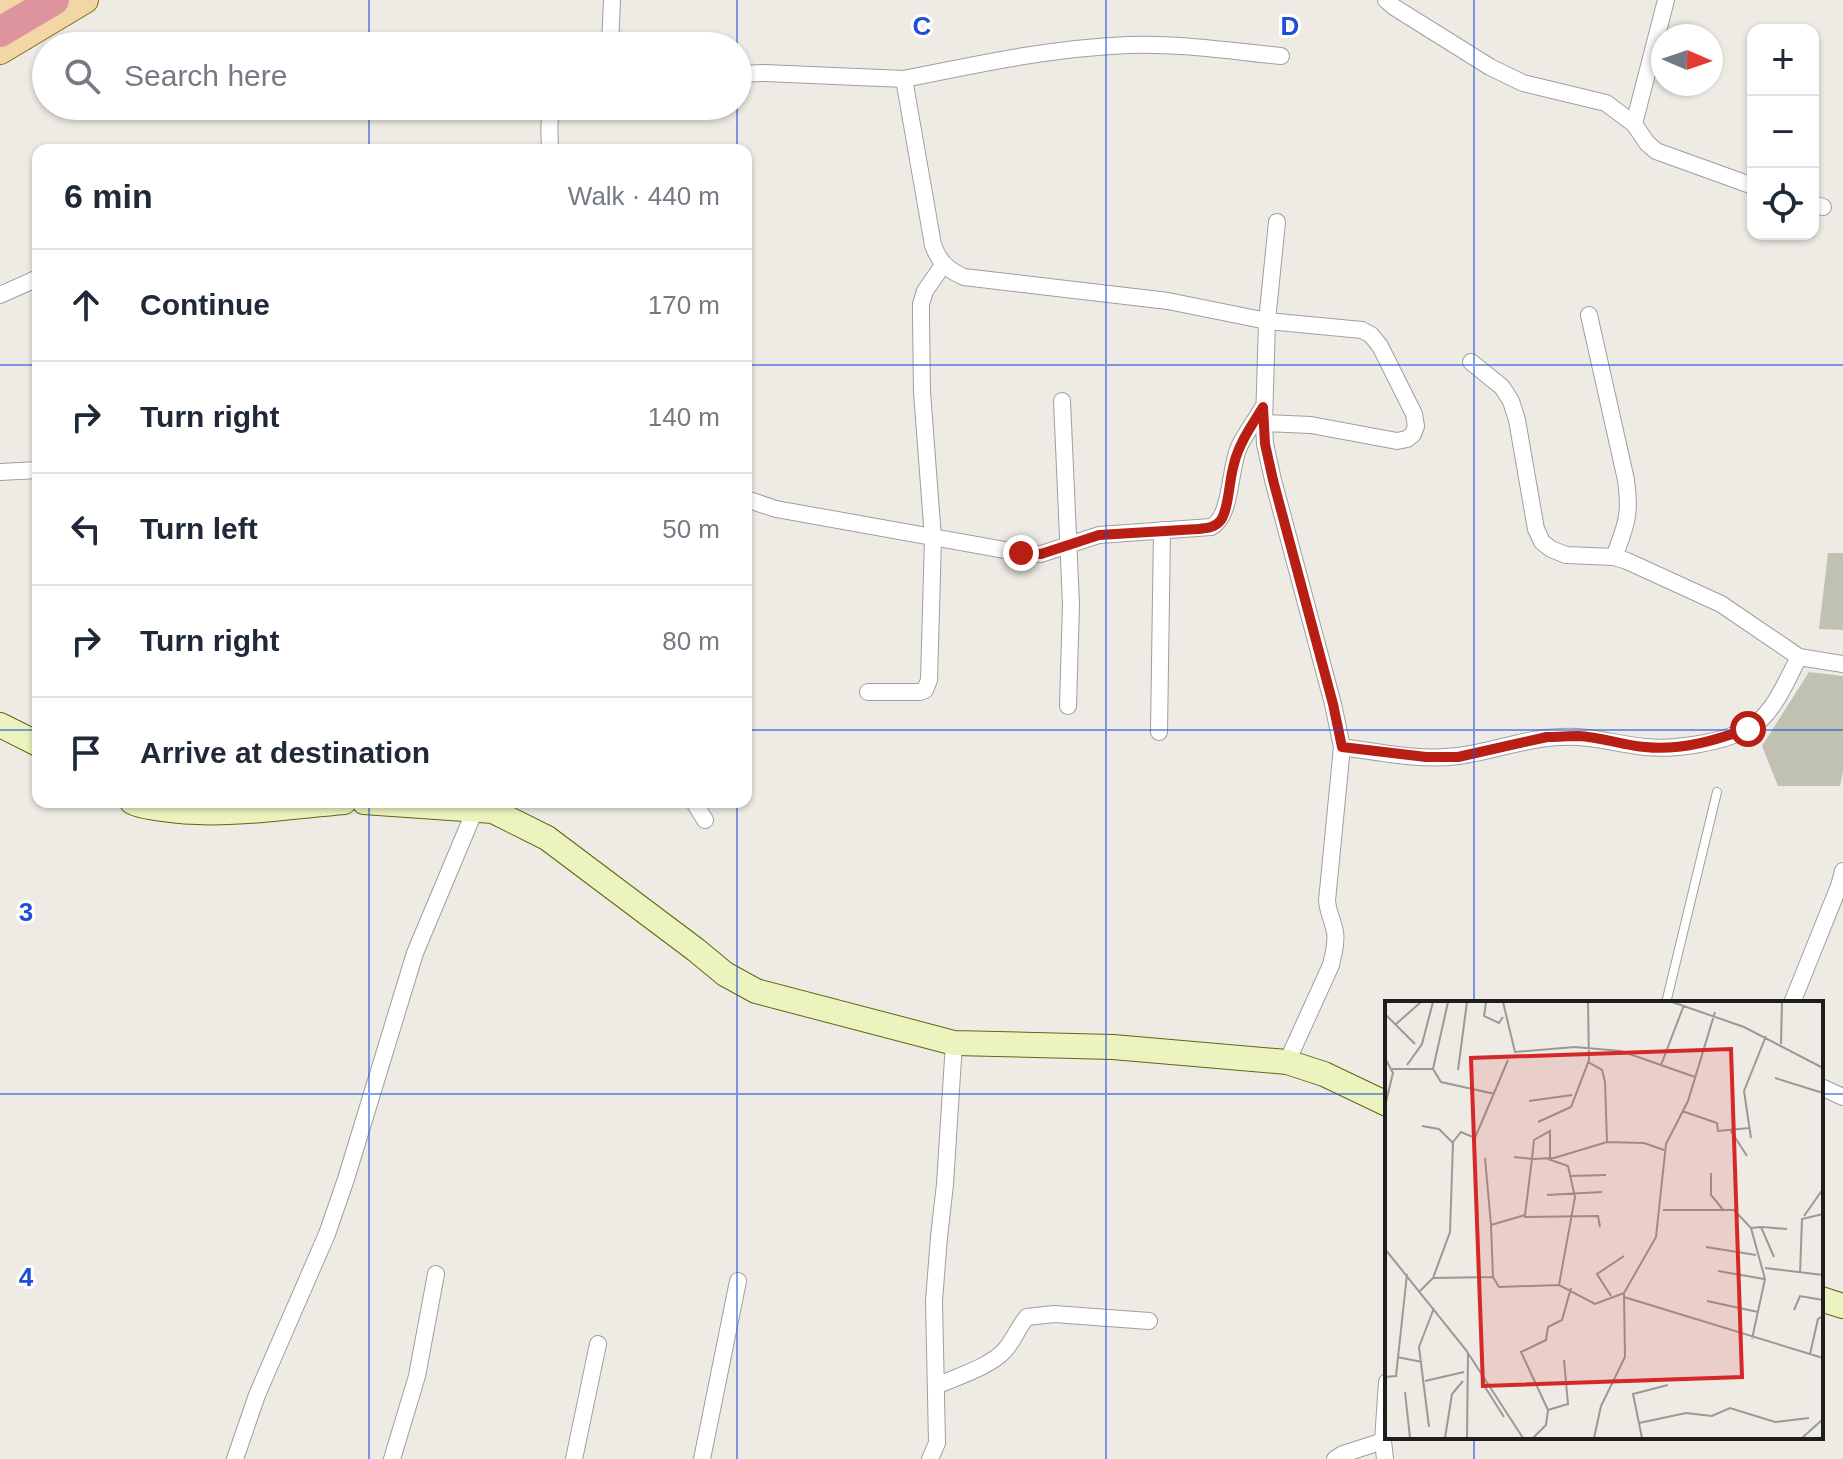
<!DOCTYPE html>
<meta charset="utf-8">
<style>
body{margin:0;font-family:Arial,sans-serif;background:#f6f6f7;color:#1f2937}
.controls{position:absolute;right:24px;top:24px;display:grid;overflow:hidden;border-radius:16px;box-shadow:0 2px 6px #0004}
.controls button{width:72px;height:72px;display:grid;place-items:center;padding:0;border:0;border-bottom:2px solid #e0e1e3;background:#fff;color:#1f2937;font:40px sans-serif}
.compass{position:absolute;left:1651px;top:24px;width:72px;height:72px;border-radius:50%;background:#fff;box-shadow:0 2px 6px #0004;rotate:92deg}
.stop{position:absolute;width:24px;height:24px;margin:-18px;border:6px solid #b81e14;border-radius:50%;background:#fff}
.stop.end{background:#b81e14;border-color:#fff;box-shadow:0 2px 8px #0008}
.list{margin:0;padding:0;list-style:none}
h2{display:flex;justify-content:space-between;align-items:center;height:104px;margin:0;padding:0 32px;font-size:34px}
h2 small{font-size:26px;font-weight:400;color:#747a83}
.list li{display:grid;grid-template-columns:52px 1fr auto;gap:24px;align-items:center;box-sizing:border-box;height:112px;padding:0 32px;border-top:2px solid #e0e1e3}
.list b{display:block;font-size:30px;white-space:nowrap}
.list em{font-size:26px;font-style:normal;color:#747a83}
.icon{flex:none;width:44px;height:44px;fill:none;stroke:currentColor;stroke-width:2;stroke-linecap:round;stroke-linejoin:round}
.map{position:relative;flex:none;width:1843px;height:1459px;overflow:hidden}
.search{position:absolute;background:#fff;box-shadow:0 2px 6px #0004;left:32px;top:32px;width:720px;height:88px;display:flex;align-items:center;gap:20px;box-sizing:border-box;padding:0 28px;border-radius:44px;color:#747a83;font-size:30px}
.panel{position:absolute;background:#fff;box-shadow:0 2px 6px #0004;left:32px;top:144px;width:720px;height:664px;border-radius:16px}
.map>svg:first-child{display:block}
.construction{fill:#c0c1b1}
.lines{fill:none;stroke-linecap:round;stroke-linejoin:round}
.lane-casing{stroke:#9f9f9f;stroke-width:10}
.street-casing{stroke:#9f9f9f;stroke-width:18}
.secondary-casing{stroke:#5a6a10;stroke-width:26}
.primary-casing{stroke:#89680f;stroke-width:28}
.highway-casing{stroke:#c8355e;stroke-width:32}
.lane{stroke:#fff;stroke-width:8}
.street{stroke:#fff;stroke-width:16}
.secondary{stroke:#edf3be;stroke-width:24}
.primary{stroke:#f2d6a5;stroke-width:26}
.highway{stroke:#de949d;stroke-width:30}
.route{stroke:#b81e14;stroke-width:10}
.grid{fill:none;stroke:#1d4ed8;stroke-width:2;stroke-opacity:0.55}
.inset-road{fill:none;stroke:#9b9995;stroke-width:2}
.view{fill:#d62828;fill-opacity:0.15;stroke:#d62828;stroke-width:4}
.inset-edge{fill:none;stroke:#1e1e1e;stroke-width:4}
.grid-label{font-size:26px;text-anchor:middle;font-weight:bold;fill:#1d4ed8;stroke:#fff;stroke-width:6;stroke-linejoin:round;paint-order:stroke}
</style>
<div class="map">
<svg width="1843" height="1459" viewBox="0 0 1843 1459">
<rect width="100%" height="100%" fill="#eeebe5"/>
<g class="construction">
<path d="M1828,553H1843V630L1819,629Z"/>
<path d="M1809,672L1843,676V771L1840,786H1778L1762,746Z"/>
</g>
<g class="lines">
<defs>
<path id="lane" d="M1666,1003L1717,792"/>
<g id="street">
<path d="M1386,0L1394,7L1490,67L1523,83L1606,103L1634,124L1647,143L1656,151L1753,186"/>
<path d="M610,46L612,0"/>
<path d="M738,74L765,73L904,79L933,245C939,262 948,270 964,277L1168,301L1267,321L1264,423L1265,444L1273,480L1333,704L1342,747L1327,901C1328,912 1333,921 1335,932C1337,943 1333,955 1331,965L1287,1062"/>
<path d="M904,79C978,64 1052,48 1128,45C1179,43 1230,51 1281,56"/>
<path d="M1634,124L1666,0"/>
<path d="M550,150C550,135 547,119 554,106"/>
<path d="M1813,204L1823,207"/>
<path d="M0,295L38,278"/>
<path d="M1589,315L1626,480C1631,514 1626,526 1614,557"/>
<path d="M1471,362L1502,387L1511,401L1517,420L1536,529L1542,542L1551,549L1566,555L1614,557L1627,561L1721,604L1799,657L1843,664"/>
<path d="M1062,401L1071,604L1068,706"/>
<path d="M1264,423L1311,425L1397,441L1407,439L1413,434L1416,426L1414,414L1380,346L1371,335L1362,330L1267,321L1277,222"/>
<path d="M0,472L38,470"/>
<path d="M746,499L776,509L1021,553L1041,554L1099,535L1211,527C1232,517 1229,469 1239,447C1245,434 1255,421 1262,409"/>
<path d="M868,692H920L925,690L929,680L933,538L922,392L921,317V304L925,291L943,265"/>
<path d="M1159,732L1162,530"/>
<path d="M1342,747C1380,752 1420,761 1458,756C1492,752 1525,738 1560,737C1589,735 1616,744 1645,747C1675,750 1719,743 1746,730C1773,717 1786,681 1799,657"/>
<path d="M694,802L705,820"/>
<path d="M1792,1003L1839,886L1843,871"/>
<path d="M1821,1087L1843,1097"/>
<path d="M936,1386C956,1377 990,1367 1005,1350C1014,1340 1018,1327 1027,1317L1054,1314L1149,1321"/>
<path d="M235,1459L257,1395L327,1234L346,1179L415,953L475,810"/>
<path d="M392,1459L417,1376L436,1274"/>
<path d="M574,1459L598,1344"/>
<path d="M702,1459L738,1281"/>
<path d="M930,1459L937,1443L934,1301L939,1237L945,1184L954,1043"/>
<path d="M1335,1459L1343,1454L1383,1441"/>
<path d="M1385,1459L1383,1441L1387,1382"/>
</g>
<g id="secondary">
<path d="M0,725L38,744"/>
<path d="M132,802C141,807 152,807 162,809C218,818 287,807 344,802"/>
<path d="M364,802L493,811L547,838L696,950L725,974L756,991L954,1043L1113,1047L1287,1062L1324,1074L1387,1104"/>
<path d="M1821,1299L1843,1306"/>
</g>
<g id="primary">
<path d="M0,8L14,0"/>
<path d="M0,51L85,0"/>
</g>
<path id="highway" d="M0,32L54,0"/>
</defs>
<use href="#lane" class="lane-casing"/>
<use href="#street" class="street-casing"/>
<use href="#secondary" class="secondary-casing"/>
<use href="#primary" class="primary-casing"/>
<use href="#highway" class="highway-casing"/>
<use href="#lane" class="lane"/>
<use href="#street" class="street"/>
<use href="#secondary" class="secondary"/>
<use href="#primary" class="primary"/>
<use href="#highway" class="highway"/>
</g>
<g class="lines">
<path class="route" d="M1021,553L1041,554L1099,535L1198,529C1206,528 1215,528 1221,520C1229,508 1229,480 1234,464C1239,443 1252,425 1263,407L1265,444L1273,480L1333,704L1342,747L1426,757H1458L1547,737C1558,737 1568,736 1578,736C1601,737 1623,745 1645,747C1681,751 1715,740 1748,729"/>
</g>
<path class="grid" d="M369,0V46M737,0V46M1106,0V1459M1474,0V1003M369,106V150M737,106V150M0,365H38M746,365H1843M0,730H38M746,730H1843M369,802V1459M737,802V1459M0,1094H1387M1821,1094H1843M1474,1437V1459"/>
<g transform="translate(1385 1001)">
<rect width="438" height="438" fill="#eeebe5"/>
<path class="inset-road" d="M101,1L99,15L114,22L118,16M118,1L130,51L190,46L236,50L310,76M287,1L359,26L438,67M0,13L30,43M11,23L36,1M396,43L397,1M0,57L8,72L0,105M203,61L217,69L220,81L222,141M22,64L37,43L48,1M276,64L299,4M7,68H48L63,1M48,68L56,81L110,93M73,69L82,1M390,77L438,92M144,100L187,94M297,110L332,122L333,130L364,127M153,121L186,106L204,59L203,1M37,125L54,128L68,142L65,231L48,277M346,130L362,155M366,137L359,90L381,35M68,141L76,131L90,137L123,59M129,156L147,158L149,139L165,130V158M100,157L106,224M163,158L183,165L190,196L174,284M326,172V194L339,210M185,175L221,174M162,194L217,191M278,209H349L366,227L380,278L367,338M419,215L438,188M139,216L213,215L215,226M377,226L402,228M366,227L376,226L389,256M321,246L371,254M0,248L81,349L138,437M380,267L438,274M333,270L379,278M415,273L417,218L438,213M35,290L48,277L108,276M239,292L210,303L174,284L114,286L108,276L106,224L140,214L147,158L169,157L222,141L259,142L279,149M226,295L212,273L239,255M239,296L438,357M322,300L373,311M409,309L415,295L438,299M425,353L433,318L438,315M12,356L37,361M0,376L11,375L22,273M40,380L79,371M100,386L119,416M20,391L25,437M163,409L183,403L179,359M254,422L301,412L327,415L345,407L390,421L424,417M44,426L34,346L49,307M60,437L67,393L78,380M82,437L83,352M148,437L161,424L163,409L136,351L161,339L163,326L177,319L186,287M209,437L216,405L240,356L239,292L271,236L281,143L303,100L330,11M257,437L248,393L283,384M417,437L438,418"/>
<path class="view" d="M346,48L357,376L98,385L86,57Z"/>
<rect width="438" height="438" class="inset-edge"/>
</g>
<g class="grid-label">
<text x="922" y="35">C</text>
<text x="1290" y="35">D</text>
<text x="26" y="921">3</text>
<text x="26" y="1286">4</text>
</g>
</svg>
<div class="controls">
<button>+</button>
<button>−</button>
<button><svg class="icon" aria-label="locate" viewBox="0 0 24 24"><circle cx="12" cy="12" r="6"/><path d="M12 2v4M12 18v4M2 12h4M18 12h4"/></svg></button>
</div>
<svg class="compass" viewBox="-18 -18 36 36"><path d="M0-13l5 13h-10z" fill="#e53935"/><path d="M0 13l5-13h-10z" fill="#747a83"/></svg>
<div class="stop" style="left:1748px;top:729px"></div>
<div class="stop end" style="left:1021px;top:553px"></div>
<div class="search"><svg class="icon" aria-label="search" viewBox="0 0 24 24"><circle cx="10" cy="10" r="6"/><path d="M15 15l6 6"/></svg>Search here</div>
<section class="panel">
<h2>6 min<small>Walk · 440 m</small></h2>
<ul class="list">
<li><svg class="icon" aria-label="ahead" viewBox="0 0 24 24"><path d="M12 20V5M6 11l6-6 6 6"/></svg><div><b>Continue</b></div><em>170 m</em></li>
<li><svg class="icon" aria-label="right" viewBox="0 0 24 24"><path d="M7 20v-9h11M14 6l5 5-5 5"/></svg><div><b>Turn right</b></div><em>140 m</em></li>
<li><svg class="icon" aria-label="left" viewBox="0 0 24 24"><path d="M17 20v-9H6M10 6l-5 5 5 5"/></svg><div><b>Turn left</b></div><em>50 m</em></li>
<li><svg class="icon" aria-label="right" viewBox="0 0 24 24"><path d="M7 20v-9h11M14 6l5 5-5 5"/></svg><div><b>Turn right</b></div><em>80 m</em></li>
<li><svg class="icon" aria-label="arrive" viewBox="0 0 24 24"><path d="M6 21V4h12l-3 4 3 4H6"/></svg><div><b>Arrive at destination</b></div></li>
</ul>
</section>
</div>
